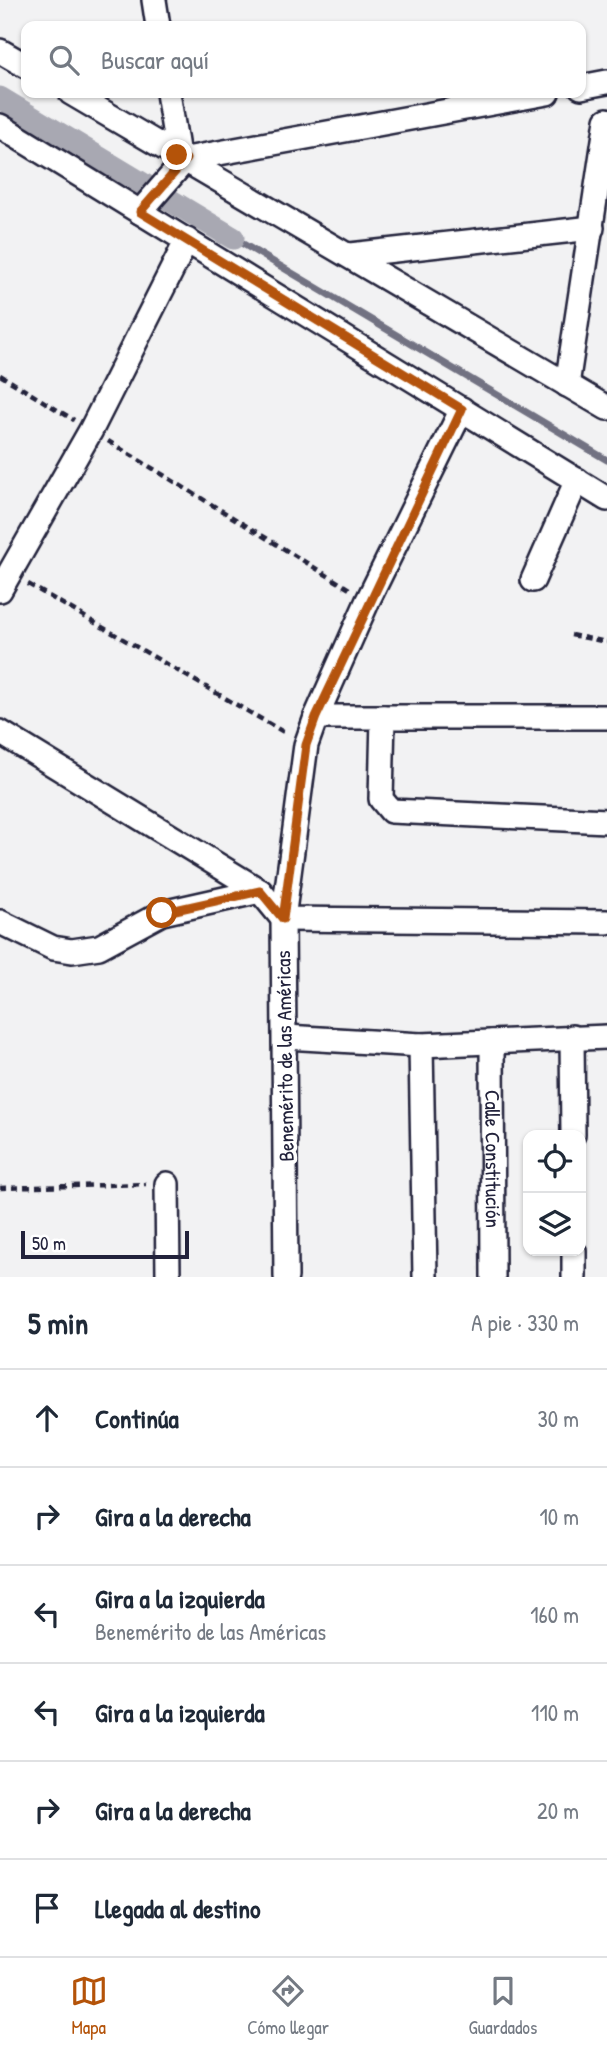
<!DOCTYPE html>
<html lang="es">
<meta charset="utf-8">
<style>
body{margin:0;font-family:"Patrick Hand",sans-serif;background:#f6f6f7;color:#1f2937}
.controls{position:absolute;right:21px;bottom:21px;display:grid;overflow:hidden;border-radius:14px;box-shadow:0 2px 5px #0004}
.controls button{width:63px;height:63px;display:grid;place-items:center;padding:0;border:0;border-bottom:2px solid #e0e1e3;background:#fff;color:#1f2937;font:35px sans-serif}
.scale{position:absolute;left:21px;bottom:18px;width:168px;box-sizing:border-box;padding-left:7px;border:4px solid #22223b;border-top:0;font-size:19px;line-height:24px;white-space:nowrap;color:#22223b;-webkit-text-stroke:5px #fff;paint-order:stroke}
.stop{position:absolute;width:21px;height:21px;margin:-16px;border:5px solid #b45309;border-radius:50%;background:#fff}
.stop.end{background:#b45309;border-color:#fff;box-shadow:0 2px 7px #0008}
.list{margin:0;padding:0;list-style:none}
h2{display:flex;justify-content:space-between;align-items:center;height:91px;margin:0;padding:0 28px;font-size:30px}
h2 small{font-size:23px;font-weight:400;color:#747a83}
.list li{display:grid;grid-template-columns:46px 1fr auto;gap:21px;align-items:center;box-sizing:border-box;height:98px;padding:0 28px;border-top:2px solid #e0e1e3}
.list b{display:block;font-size:26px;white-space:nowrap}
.list p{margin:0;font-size:23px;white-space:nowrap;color:#747a83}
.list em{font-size:23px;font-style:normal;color:#747a83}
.icon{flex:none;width:38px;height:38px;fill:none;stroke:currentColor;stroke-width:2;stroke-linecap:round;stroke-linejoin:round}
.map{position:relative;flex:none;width:607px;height:1277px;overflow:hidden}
.search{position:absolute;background:#fff;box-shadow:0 2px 5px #0004;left:21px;right:21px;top:21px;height:77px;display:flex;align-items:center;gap:18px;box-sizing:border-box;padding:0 24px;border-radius:14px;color:#747a83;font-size:26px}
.sheet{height:679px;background:#fff}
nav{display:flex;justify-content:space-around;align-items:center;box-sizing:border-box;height:98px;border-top:2px solid #e0e1e3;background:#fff;font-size:19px;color:#747a83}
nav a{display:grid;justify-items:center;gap:4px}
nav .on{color:#b45309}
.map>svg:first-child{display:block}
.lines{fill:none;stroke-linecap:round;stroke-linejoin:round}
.stream{stroke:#727282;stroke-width:7}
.canal{stroke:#a8a8b2;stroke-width:23}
.minor-casing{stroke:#22223b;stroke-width:28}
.path{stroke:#22223b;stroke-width:4.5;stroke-dasharray:7 5;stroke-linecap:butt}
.minor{stroke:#fff;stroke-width:23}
.route{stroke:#b45309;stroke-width:9}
.labels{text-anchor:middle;stroke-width:7;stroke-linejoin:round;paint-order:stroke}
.street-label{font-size:21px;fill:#22223b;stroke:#fff}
</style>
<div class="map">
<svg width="607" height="1277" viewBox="0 0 607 1277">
<rect width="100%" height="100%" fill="#f2f2f3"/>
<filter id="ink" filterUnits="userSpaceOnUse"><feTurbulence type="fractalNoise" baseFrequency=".0143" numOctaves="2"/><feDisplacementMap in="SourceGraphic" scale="14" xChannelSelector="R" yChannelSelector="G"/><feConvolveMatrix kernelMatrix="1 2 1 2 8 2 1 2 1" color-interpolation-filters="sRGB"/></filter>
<g filter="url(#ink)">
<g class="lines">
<path class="stream" d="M233,238L607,460"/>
<path class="canal" d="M0,98L233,238"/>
<defs>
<g id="minor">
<path d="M154,0L158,26"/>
<path d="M0,51L26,66"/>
<path d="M581,87L607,82"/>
<path d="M71,93L607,408"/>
<path d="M168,93L178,155"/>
<path d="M0,126L607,499"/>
<path d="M140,212L186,159L547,93"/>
<path d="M350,255L592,228"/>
<path d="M567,385L607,120"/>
<path d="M533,580L577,480"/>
<path d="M0,590L91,430L187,240"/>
<path d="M316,717H607"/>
<path d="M383,717L381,799L391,811L607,821"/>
<path d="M0,732L260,891L283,919L607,922"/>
<path d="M0,922L53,948L72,951L99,947L162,913L260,891"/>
<path d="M286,1037L421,1045L607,1037"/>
<path d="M572,1037L573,1135"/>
<path id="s1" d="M492,1042L493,1277"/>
<path d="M421,1045L425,1277"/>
<path d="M167,1184L168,1277"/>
<path d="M574,1251V1277"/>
<path d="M286,1277L283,919L306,745L316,717L368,600L462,409"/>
</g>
</defs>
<use href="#minor" class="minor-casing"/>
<g class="path">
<path d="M0,375L74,420"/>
<path d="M108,441L351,590"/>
<path d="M28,584L287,734"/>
<path d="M571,635L607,642"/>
<path d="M0,1188L146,1184"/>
</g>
<use href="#minor" class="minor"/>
</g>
</g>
<g class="lines" filter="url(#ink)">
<path class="route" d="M162,913L260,891L283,919L306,745L316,717L462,409L140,212L186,159L177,155"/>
</g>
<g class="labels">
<g class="street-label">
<text transform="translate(285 1056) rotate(-91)" y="7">Benemérito de las Américas</text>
<text dy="7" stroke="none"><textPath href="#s1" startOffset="117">Calle Constitución</textPath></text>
</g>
</g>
</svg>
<div class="controls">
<button><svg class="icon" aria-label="locate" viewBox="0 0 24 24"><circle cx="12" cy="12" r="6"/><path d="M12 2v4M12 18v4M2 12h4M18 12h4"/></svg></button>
<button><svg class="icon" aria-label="layers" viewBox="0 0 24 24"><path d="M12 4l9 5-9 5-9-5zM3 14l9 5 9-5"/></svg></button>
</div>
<div class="scale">50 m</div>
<div class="stop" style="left:162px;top:913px"></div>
<div class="stop end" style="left:177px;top:155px"></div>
<div class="search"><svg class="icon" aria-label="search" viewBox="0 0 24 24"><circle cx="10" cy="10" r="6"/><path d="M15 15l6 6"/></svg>Buscar aquí</div>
</div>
<section class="sheet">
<h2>5 min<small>A pie · 330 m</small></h2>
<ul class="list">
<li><svg class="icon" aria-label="ahead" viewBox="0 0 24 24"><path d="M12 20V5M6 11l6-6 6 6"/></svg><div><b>Continúa</b></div><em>30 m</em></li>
<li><svg class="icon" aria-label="right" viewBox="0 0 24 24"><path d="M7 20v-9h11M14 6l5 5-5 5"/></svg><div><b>Gira a la derecha</b></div><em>10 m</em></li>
<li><svg class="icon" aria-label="left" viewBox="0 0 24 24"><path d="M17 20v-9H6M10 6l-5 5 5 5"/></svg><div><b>Gira a la izquierda</b><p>Benemérito de las Américas</p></div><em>160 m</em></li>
<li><svg class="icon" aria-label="left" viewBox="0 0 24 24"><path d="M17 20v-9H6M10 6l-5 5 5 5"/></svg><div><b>Gira a la izquierda</b></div><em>110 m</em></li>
<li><svg class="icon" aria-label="right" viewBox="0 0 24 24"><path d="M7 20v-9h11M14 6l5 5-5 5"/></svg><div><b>Gira a la derecha</b></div><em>20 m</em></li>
<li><svg class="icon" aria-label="arrive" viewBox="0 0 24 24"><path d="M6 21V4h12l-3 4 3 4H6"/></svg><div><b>Llegada al destino</b></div></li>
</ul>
</section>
<nav>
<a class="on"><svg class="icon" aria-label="map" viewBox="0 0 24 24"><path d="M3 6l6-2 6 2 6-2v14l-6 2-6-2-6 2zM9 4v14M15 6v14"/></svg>Mapa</a>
<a><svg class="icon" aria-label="directions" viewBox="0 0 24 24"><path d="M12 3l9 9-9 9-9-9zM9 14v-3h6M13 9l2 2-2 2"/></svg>Cómo llegar</a>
<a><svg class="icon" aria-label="saved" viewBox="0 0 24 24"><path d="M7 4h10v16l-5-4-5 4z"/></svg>Guardados</a>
</nav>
